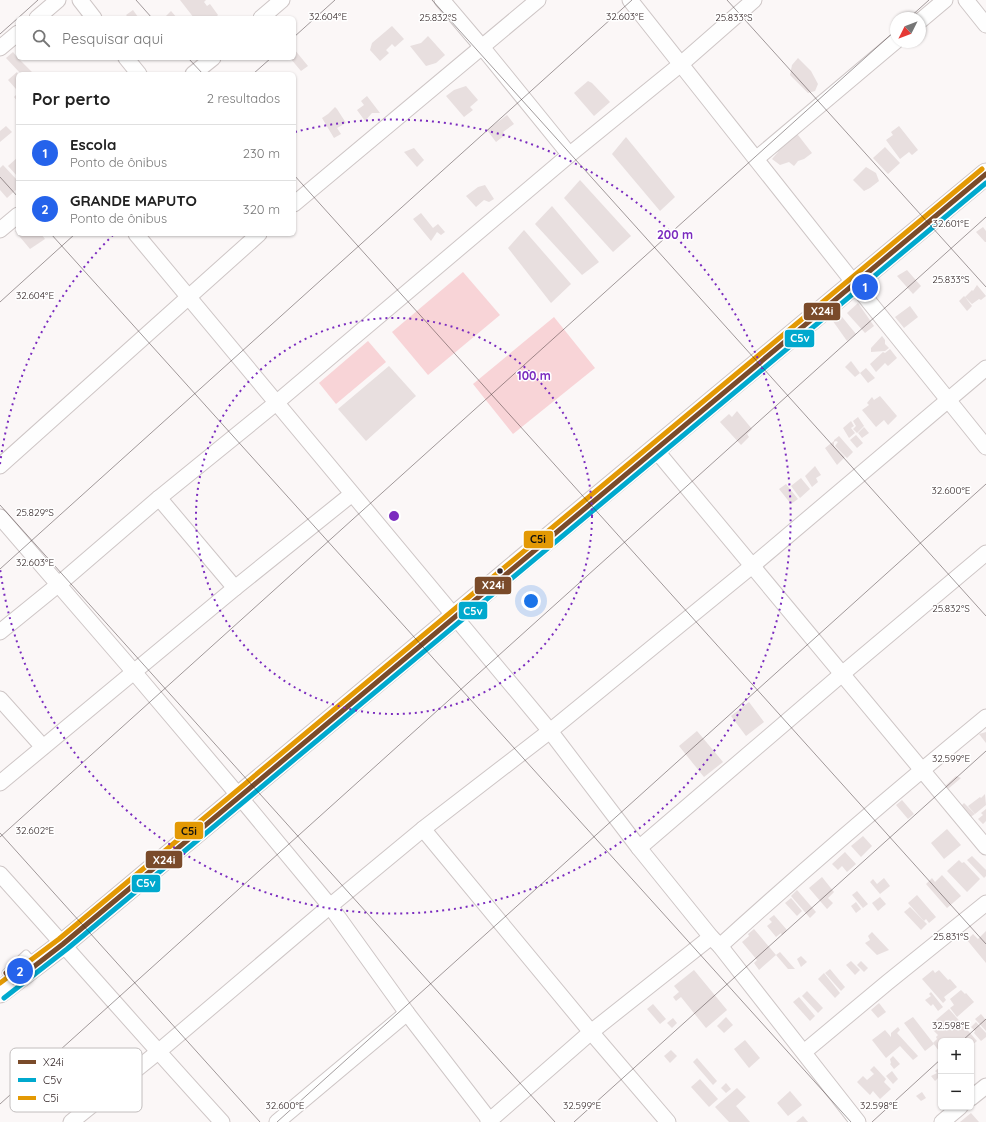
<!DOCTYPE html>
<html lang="pt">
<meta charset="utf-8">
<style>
body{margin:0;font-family:Quicksand,sans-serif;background:#f6f6f6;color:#222}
.controls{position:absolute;right:12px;bottom:12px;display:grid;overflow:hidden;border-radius:6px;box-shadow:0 1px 3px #0004}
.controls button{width:36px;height:36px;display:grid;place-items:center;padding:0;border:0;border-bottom:1px solid #e0e0e0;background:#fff;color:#222;font:20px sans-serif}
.compass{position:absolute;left:890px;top:12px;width:36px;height:36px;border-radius:50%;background:#fff;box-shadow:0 1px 3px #0004;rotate:228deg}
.you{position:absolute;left:531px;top:601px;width:14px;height:14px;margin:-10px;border:3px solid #fff;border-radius:50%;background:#1a73e8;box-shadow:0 0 0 6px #1a73e833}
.badge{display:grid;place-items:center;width:26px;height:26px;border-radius:50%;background:#2563eb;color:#fff;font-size:13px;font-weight:700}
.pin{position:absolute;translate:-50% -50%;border:2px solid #fff;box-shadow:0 1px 4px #0006}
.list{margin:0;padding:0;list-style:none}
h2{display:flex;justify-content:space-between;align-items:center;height:52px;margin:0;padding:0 16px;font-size:17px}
h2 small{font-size:13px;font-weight:400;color:#767676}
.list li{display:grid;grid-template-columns:26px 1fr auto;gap:12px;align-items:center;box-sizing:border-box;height:56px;padding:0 16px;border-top:1px solid #e0e0e0}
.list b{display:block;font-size:15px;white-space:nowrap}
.list p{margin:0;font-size:13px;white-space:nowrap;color:#767676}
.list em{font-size:13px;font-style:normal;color:#767676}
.icon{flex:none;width:22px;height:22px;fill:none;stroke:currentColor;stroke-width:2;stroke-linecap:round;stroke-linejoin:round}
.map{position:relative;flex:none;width:986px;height:1122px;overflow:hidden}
.search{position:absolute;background:#fff;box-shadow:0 1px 3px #0004;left:16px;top:16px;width:280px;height:44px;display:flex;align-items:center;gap:10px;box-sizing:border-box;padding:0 14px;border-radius:6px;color:#767676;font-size:15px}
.panel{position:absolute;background:#fff;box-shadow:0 1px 3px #0004;left:16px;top:72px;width:280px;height:164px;border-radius:6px}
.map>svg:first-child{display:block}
.green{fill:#f8d4d7}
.building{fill:#e8dfdf}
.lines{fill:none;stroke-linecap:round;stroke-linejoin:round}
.lane-casing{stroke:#cec6c6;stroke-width:9}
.street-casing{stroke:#cec6c6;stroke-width:17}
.secondary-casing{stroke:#cec6c6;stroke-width:23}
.lane{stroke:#fefefe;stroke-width:7}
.street{stroke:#fefefe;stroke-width:15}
.secondary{stroke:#fefefe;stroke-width:21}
.bus-1-casing{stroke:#fff;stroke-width:8}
.bus-2-casing{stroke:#fff;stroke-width:8}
.bus-3-casing{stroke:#fff;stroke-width:8}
.bus-1{stroke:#7a4b2a;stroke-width:5}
.bus-2{stroke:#00a9ce;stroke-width:5}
.bus-3{stroke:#e39904;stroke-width:5}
.ticks{fill:none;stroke:#332627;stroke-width:1;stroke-opacity:0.45}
.ring{fill:none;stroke:#7b2cbf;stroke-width:2;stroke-dasharray:2 4}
.bus-dot{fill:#332627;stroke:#fff;stroke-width:1.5}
.key{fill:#fff;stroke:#c2bebe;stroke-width:1}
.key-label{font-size:11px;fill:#332627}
.ticks-label{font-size:10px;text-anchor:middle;fill:#332627;stroke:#fff;stroke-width:3;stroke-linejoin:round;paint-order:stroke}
.centre{fill:#7b2cbf;stroke:#fff;stroke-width:2}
.ring-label{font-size:12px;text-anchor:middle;font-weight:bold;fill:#7b2cbf;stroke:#fff;stroke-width:3;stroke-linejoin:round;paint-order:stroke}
.line-badge{stroke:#fff;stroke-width:1.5}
.badge-label{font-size:11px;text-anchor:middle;font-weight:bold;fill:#fff}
.pale-badge-label{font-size:11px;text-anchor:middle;font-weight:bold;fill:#111}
</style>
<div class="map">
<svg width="986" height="1122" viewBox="0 0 986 1122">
<rect width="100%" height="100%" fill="#fbf7f7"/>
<g class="green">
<path d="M463,272L500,315L428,375L392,332Z"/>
<path d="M554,317L595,368L513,434L473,384Z"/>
<path d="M368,341L386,362L336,404L319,383Z"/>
</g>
<g class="building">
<path d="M180,0H206L204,2L207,6L210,4L218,15L215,18H194Z"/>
<path d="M133,10L138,17L136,18H129L126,15Z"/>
<path d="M171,11L177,18H164Z"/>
<path d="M392,26L404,39L395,47L392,44L386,50L389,53L380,61L370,50L372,43Z"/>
<path d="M428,36L445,55L436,63L426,66L410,46L421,43Z"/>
<path d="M294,49L308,66L301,71L290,58H294Z"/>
<path d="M13,52L18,58L32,72L30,74H21L6,58Z"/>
<path d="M798,58L811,71L818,84L815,91L808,93L790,75L792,65Z"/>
<path d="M17,72L18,74V87L16,89L8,80Z"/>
<path d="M588,81L592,83L610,102L594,116L574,93Z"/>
<path d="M466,86L478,100L470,107L473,110L464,117L446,96L454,90Z"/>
<path d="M18,93V102L14,97Z"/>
<path d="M367,96L380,113H372L365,121L357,110L364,105L361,101Z"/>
<path d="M335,107L337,109L346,123L337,128L341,134L334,138L322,118L328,114Z"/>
<path d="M507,115L514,124L503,132L505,135L496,142L487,130Z"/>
<path d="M6,126L12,132L0,142V131Z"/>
<path d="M899,126L918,150L912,155L909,152L900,159L886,140L893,135L891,132Z"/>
<path d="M795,133L798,135L812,153L804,159L798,161L794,166L789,162L780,165L772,159L778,152L780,142Z"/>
<path d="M626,137L675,197L660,211L612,154Z"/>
<path d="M885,147L900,163L888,174L873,158Z"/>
<path d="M414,148L424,160L417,167L404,152Z"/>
<path d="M18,157V177L8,166Z"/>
<path d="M3,165L18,181V188L7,198L0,190V168Z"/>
<path d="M866,167L876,173L879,181L870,188L864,191L853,180Z"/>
<path d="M580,180L631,236L613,252L564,198Z"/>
<path d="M485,185L494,199L489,202L484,200L476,207L466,196L478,187Z"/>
<path d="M552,206L599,262L582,275L535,224Z"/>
<path d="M421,213L433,228L438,224L445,232L441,235L437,232L431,241L413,219Z"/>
<path d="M983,227L986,231V242H985L976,232Z"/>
<path d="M18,229V234H41L45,239L30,249L15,231Z"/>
<path d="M524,230L571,284L551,303L508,248Z"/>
<path d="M907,270L921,286L913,294L897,276Z"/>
<path d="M977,285L986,296L981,300L979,299L972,304L965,297L972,306L967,311L959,301L964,296L965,297L972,290L973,291Z"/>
<path d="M858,303L874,326L865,333L847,313Z"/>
<path d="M910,306L918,317L904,328L895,317Z"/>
<path d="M838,312L856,334L847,341L830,317Z"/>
<path d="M882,336L885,340V344L889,348L885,351L871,352V348Z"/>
<path d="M890,349L897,358L888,366L885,363L876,372L870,364L883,352L885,353Z"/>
<path d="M851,361L860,373L855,377L845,367Z"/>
<path d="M389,366L416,396L366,441L338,409Z"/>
<path d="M866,368L875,378L868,383L860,373Z"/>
<path d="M880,396L897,416L888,425L884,420L876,427L862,410L869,405L867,403L872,397L874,400Z"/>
<path d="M737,411L752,429L747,434L749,437L741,445L720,422L729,414L732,417Z"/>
<path d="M858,417L864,426L857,433L853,429L856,426L853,421Z"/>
<path d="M851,421L854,426L851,428L855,433L849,438L843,428Z"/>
<path d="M864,427L869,433L862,438L858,433Z"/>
<path d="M856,435L863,443L857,448L850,440Z"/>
<path d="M839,436L853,452L847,458L835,446L838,442L836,441L834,442V440Z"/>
<path d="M834,441V446L845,457L837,465L825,448Z"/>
<path d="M815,466L821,475L816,478L818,482L812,487L805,476Z"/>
<path d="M801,478L810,489L800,498L791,486Z"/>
<path d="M786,484L798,499L791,504L779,489Z"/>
<path d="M749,702L764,722L746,736L731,716Z"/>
<path d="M697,731L723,762L704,777L679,746Z"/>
<path d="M986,732V743L979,734Z"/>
<path d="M956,776L961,778L948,789L945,786Z"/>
<path d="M985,794L986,805L975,814L968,806L980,797L981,798Z"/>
<path d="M902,800L914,814L908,819L896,805Z"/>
<path d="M964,803L975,814L969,818L959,808Z"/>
<path d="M986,809V821L983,824L978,819L983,815L981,813Z"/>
<path d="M947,829L961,845L944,859L931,843Z"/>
<path d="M863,836L872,846L861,857L851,846Z"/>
<path d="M845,852L856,864L847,872L842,866L838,870L832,864Z"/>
<path d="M972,856L986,870V876L984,878L967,860Z"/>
<path d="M959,860L962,863L964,862L980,879L967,892L947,871Z"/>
<path d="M942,875L961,896L947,908L926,884L932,878L935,882Z"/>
<path d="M822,877L834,892L828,898L833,903L827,909L809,888Z"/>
<path d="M884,878L890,886L880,894L870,882L873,879L877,884Z"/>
<path d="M797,890L816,912L810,918L791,896Z"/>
<path d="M857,891L868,904L863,908L852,895Z"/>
<path d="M917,895L936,917L929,923L926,919L924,921L908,903Z"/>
<path d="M880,897L886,904L878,911L872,903Z"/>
<path d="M791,898L802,911L797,916L785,903Z"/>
<path d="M856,902L861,909L856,913L851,906Z"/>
<path d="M910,907L927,924L921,930L904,912Z"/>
<path d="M774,915L787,930L782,935L781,933L776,937L767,926L772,922L769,919Z"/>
<path d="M754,929L776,955L759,970L754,963L757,960L742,942L749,936L748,934Z"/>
<path d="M986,931V963L967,940L973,934L978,939Z"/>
<path d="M872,932L889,950L877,955L865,943L870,940L868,936Z"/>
<path d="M780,952L795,969H788L776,955Z"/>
<path d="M801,956L807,962L801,967L797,959Z"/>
<path d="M851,961L860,970L855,975L846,965Z"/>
<path d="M861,961L868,968L864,972L857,965Z"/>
<path d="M830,969L845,987L841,991L825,973Z"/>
<path d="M694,970L727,1010L706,1028L681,997L676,1001L673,997L679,992L674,986Z"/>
<path d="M933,970L935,973L939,970L948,980L950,979L957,987L944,997L946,1000L943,1003L922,979Z"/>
<path d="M824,973L840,993L835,998L818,979Z"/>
<path d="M961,990L965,994L966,993L974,1002L957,1017L950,1008L954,1005L950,999Z"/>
<path d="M807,991L823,1008L818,1013L802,996Z"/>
<path d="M931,992L943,1007L938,1011L933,1004L931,1006L925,1000L931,996L929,994Z"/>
<path d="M799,997L815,1016L810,1021L793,1002Z"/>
<path d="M879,1003L886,1012L878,1018L871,1010Z"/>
<path d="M653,1004L666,1019L660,1024L647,1009Z"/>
<path d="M949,1009L977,1041L971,1046V1041H959L957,1039L954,1041H941V1049L939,1051L933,1043L937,1039L936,1037L938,1035L932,1029L936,1020Z"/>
<path d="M981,1014L986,1020V1031L975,1019Z"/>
<path d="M726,1017L733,1025L724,1033L717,1026Z"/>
<path d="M913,1017L934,1044L925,1051L904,1023Z"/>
<path d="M673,1018L677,1023L672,1028L667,1023Z"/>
<path d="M976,1022L986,1033V1037L981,1041L974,1033L975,1031L971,1027Z"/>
<path d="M898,1027L900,1030L897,1033L918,1056L913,1060L900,1046L886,1058L872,1040L885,1030L891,1037V1033Z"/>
<path d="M745,1040L760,1058L749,1068L734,1049Z"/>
<path d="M671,1050L677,1056L670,1063L664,1056Z"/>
<path d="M893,1056L900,1064L894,1069L890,1064L891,1063L890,1059Z"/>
<path d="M697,1058L717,1081L713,1085L693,1062Z"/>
<path d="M874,1066L886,1079L884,1082L891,1089L880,1099L873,1091L870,1095L857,1082L863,1076L867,1080L874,1074L870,1070Z"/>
<path d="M941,1066V1081L938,1078L935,1081L931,1076L937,1073L935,1071Z"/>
<path d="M892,1071L898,1079L893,1084L886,1076Z"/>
<path d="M700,1079L718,1099L709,1107L691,1087Z"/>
<path d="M726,1083L731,1089L726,1093L721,1088Z"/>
<path d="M737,1088L746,1097L736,1106L750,1122H729L715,1107Z"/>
<path d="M790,1091L802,1105L788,1116L777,1103Z"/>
<path d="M922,1092L926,1098L921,1101L916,1096Z"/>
<path d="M971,1113L979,1122H960Z"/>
<path d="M803,1116L808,1122H796Z"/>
</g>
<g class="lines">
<defs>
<path id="lane" d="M13,980L6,973L26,954L34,963"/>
<g id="street">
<path d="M80,0L94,18"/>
<path d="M442,0L482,47L569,154"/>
<path d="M630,0L854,283L986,447"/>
<path d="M966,0L986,25"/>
<path d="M37,18L58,0"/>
<path d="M261,18L282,0"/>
<path d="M920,21L945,0"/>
<path d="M0,48L18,33"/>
<path d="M126,58L139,74"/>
<path d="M193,74L213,58"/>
<path d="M756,159L896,41"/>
<path d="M294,204L538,0"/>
<path d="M0,230L18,215"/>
<path d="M136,234L550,731L639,848L711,937L720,946L858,1122"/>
<path d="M655,449L986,847"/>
<path d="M0,466L259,234"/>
<path d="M159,498L235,588"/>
<path d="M0,517L134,672L239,796L330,906L407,1013L491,1122"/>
<path d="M0,632L59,584L159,498L276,403L574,151L681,64L754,0"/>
<path d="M0,699L43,747"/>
<path d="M0,783L235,588L352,494"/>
<path d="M423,829L591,1032L668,1122"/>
<path d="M639,848L842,674L986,553"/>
<path d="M0,874C74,956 147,1040 222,1122"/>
<path d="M720,946C807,867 896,791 986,717"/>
<path d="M804,1052L888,982L986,903"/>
<path d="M971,1098L986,1086"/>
<path d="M71,1122L158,1052L330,906L423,829L550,731L752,566L986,368"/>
<path d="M277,1122L407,1013"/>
<path d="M488,1122L591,1032L711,937"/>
<path d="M942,1122L960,1107"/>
</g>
<path id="secondary" d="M0,992L63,944L509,571L986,174"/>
</defs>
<use href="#lane" class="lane-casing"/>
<use href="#street" class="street-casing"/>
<use href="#secondary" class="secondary-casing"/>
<use href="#lane" class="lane"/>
<use href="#street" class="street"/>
<use href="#secondary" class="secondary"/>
<defs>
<path id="bus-1" d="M12,967L6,973L14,982L63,944L986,174"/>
<path id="bus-2" d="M4,998L67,949L986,183"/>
<path id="bus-3" d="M0,983L59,939L982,169"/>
</defs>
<use href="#bus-1" class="bus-1-casing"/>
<use href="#bus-2" class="bus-2-casing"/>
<use href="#bus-3" class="bus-3-casing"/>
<use href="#bus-1" class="bus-1"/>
<use href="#bus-2" class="bus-2"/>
<use href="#bus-3" class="bus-3"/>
</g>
<path class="ticks" d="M136,0L152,18M432,0L986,616M727,0L986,287M18,18L38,0M909,18L929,0M0,34L18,18M294,37L335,0M188,58L203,74M253,74L271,58M294,175L986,944M0,177L18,197M51,234L851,1122M0,302L75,234M0,505L555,1122M0,569L632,0M0,833L260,1122M0,837L896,30M962,1041L986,1019M0,1104L986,217M277,1122L986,484M574,1122L986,751M872,1122L941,1059"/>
<g class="ring">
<circle cx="394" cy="516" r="198"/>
<path d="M0 464A397 397 0 0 1 113 235M295 132A397 397 0 1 1 0 568"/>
</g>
<circle class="bus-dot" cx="500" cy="571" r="3.5"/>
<rect x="10" y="1048" width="132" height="64" rx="6" class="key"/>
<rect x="18" y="1060" width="18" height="4" fill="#7a4b2a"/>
<rect x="18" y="1078" width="18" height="4" fill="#00a9ce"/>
<rect x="18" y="1096" width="18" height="4" fill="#e39904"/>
<g class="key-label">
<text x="43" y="1066">X24i</text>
<text x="43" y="1084">C5v</text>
<text x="43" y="1102">C5i</text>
</g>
<g class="ticks-label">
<text x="328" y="20">32.604°E</text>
<text x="625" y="20">32.603°E</text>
<text x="734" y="21">25.833°S</text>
<text x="438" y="21">25.832°S</text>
<text x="951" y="227">32.601°E</text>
<text x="951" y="283">25.833°S</text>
<text x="35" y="299">32.604°E</text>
<text x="951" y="494">32.600°E</text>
<text x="35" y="516">25.829°S</text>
<text x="35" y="566">32.603°E</text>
<text x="951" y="612">25.832°S</text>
<text x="951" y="762">32.599°E</text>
<text x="35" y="834">32.602°E</text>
<text x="951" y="940">25.831°S</text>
<text x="951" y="1029">32.598°E</text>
<text x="285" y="1109">32.600°E</text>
<text x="582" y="1109">32.599°E</text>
<text x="879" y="1109">32.598°E</text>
</g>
<circle cx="394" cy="516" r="6" class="centre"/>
<g class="ring-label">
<text x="675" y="239">200 m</text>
<text x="534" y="380">100 m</text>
</g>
<g class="line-badge">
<rect x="803" y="302" width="38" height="19" rx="4" fill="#7a4b2a"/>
<rect x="784" y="329" width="31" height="19" rx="4" fill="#00a9ce"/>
<rect x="523" y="530" width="31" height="19" rx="4" fill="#e39904"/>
<rect x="474" y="576" width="38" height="19" rx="4" fill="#7a4b2a"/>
<rect x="458" y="601" width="30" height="19" rx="4" fill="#00a9ce"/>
<rect x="174" y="821" width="30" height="19" rx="4" fill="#e39904"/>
<rect x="145" y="850" width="38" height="19" rx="4" fill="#7a4b2a"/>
<rect x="131" y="874" width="30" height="19" rx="4" fill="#00a9ce"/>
</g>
<g class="badge-label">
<text x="822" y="315">X24i</text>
<text x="800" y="342">C5v</text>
<text x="493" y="589">X24i</text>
<text x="473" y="615">C5v</text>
<text x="164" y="864">X24i</text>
<text x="146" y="887">C5v</text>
</g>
<g class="pale-badge-label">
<text x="538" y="543">C5i</text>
<text x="189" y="835">C5i</text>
</g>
</svg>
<div class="controls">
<button>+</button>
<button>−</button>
</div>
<svg class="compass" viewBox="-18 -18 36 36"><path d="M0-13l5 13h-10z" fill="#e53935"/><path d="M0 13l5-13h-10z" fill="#767676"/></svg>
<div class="you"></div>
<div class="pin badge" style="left:865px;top:287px">1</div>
<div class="pin badge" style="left:20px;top:971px">2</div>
<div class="search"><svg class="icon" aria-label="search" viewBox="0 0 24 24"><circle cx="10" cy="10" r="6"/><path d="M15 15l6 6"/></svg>Pesquisar aqui</div>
<section class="panel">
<h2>Por perto<small>2 resultados</small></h2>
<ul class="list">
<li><span class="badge">1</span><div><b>Escola</b><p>Ponto de ônibus</p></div><em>230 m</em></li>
<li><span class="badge">2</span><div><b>GRANDE MAPUTO</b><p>Ponto de ônibus</p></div><em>320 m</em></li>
</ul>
</section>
</div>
